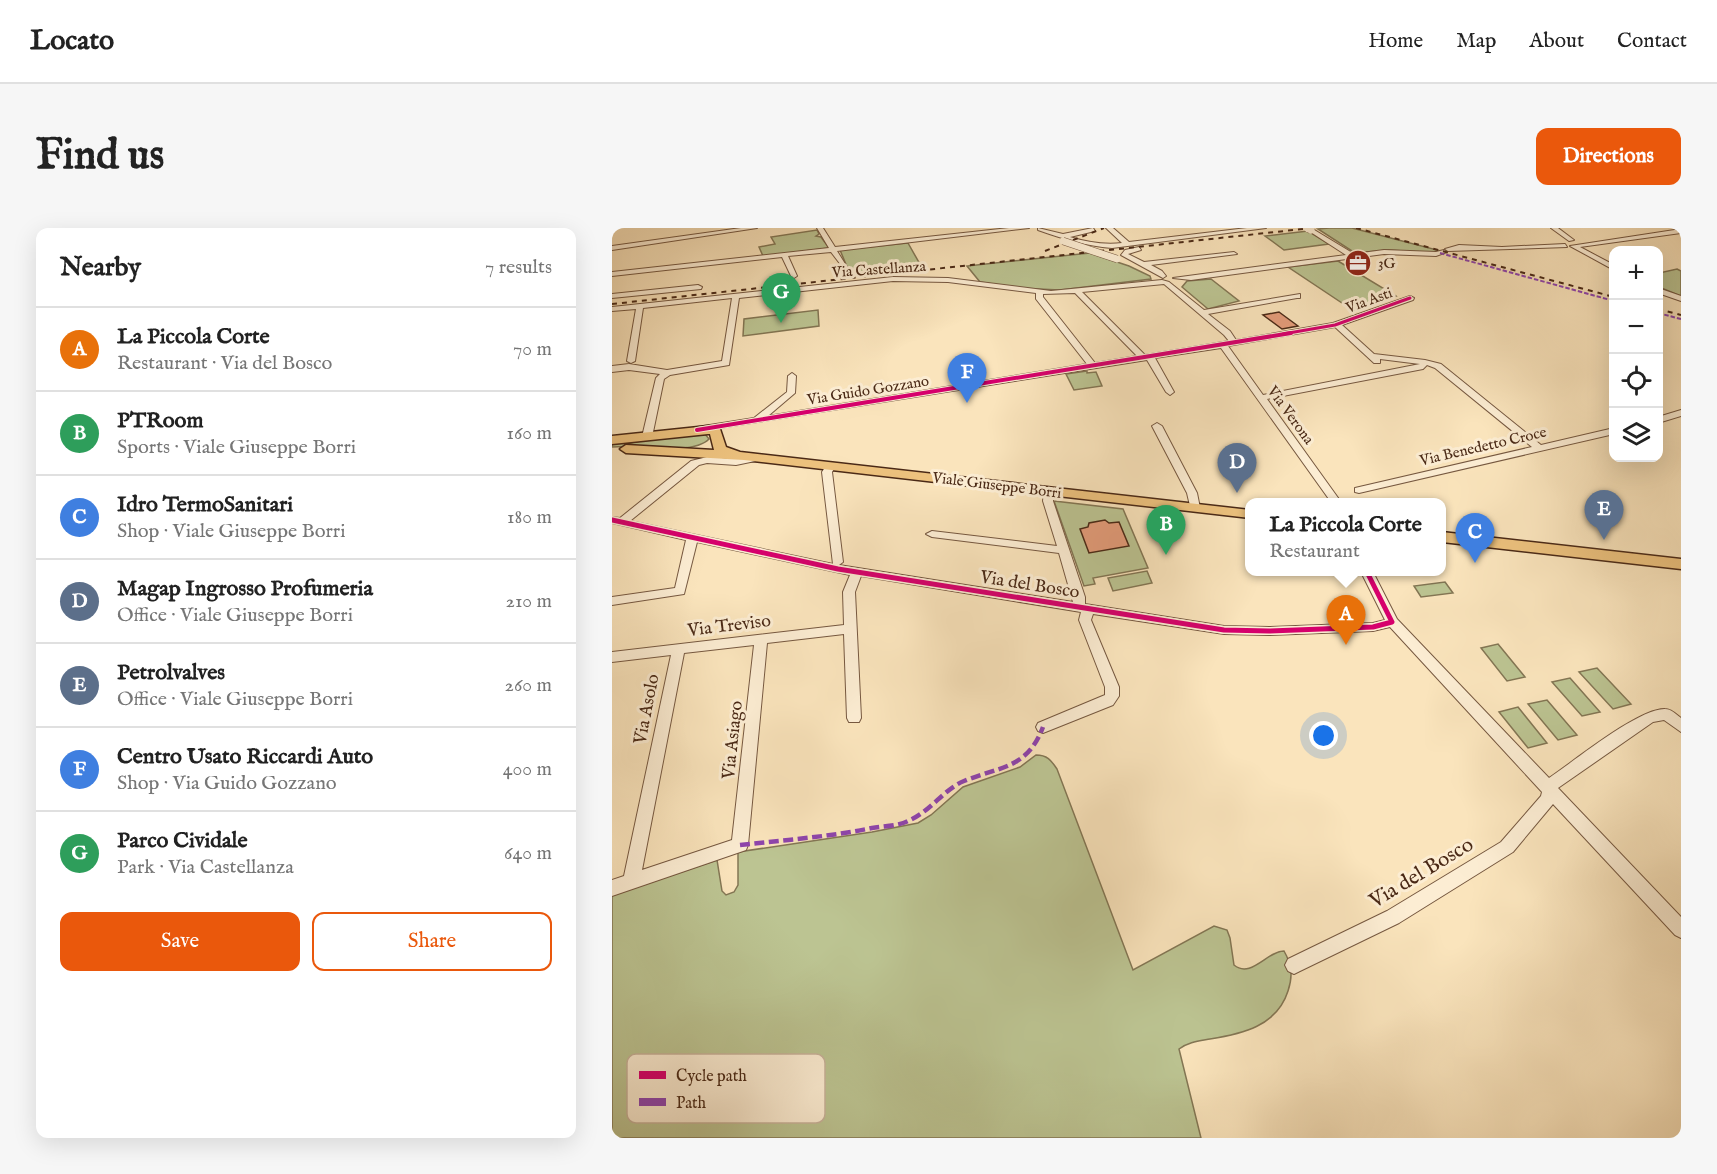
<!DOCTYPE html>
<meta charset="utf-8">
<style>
body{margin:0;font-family:"IM FELL English",serif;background:#f6f6f6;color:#222}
.controls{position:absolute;right:18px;top:18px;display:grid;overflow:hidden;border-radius:12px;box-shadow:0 6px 24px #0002}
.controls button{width:54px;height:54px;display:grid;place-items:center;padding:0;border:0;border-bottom:2px solid #e0e0e0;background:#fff;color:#222;font:30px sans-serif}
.you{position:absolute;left:712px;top:508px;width:21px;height:21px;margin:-15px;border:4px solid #fff;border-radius:50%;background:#1a73e8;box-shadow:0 0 0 9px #1a73e833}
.badge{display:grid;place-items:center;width:39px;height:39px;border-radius:50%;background:#ea580c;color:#fff;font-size:20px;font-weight:700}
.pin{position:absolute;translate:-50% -50px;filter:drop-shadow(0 2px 3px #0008)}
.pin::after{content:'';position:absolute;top:32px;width:21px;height:18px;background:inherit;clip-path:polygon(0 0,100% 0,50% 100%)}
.popup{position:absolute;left:633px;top:270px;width:201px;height:78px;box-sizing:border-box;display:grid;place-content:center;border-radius:12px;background:#fff;filter:drop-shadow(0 2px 4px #0005);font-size:20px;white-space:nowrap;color:#767676}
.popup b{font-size:22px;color:#222}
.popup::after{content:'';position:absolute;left:50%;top:100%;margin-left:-12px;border:12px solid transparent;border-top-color:#fff}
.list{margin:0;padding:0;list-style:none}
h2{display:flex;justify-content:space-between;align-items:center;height:78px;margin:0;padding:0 24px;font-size:26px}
h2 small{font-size:20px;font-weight:400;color:#767676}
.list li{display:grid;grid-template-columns:39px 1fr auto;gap:18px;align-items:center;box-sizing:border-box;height:84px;padding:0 24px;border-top:2px solid #e0e0e0}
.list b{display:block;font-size:22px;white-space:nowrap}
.list p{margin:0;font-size:20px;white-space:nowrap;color:#767676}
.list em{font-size:20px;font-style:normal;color:#767676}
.actions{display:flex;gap:12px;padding:18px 24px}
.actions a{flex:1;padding:14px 0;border:2px solid #ea580c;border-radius:12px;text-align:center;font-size:21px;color:#ea580c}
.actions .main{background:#ea580c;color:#fff}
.icon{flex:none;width:33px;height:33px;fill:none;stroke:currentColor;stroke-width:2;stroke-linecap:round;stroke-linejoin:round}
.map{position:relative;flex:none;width:1069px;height:910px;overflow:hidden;border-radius:12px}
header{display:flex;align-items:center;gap:36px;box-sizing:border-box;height:84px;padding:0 30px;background:#fff;border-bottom:2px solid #e0e0e0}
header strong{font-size:28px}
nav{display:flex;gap:33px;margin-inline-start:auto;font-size:21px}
.intro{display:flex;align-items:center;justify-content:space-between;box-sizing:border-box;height:144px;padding:0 36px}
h1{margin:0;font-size:42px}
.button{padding:15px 27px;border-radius:12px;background:#ea580c;color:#fff;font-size:21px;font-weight:700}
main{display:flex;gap:36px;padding:0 36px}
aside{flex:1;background:#fff;border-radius:12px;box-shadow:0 6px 24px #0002}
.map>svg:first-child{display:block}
.green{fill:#bcc492;stroke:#837654;stroke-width:1.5}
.building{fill:#e59d7b;stroke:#4a2916;stroke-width:1.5}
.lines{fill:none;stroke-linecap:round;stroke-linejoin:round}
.minor-casing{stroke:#765840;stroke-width:2}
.major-casing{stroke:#4a2916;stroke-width:3}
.minor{fill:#fcedd3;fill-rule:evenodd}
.major{fill:#edc27e;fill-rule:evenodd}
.rail{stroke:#4a2916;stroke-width:2;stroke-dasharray:5 5;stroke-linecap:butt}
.minor-bridge-casing{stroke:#765840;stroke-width:8;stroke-linecap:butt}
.minor-bridge{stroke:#fcedd3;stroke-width:7}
.quiet-far1{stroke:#8e44ad;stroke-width:2;stroke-dasharray:4.5 2;stroke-linecap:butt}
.quiet{stroke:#8e44ad;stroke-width:4.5;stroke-dasharray:10 4.5;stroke-linecap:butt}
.cycleway-far2-casing{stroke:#fcedd3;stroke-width:5}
.cycleway-far1-casing{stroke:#fcedd3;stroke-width:6}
.cycleway-casing{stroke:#fcedd3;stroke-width:8}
.cycleway-far2{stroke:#d6006c;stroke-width:3}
.cycleway-far1{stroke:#d6006c;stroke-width:4}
.cycleway{stroke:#d6006c;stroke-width:5}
.labels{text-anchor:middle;stroke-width:6;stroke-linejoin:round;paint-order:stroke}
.far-poi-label{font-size:15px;fill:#4a2916;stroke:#fcedd3;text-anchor:start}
.far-street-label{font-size:15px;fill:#4a2916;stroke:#fcedd3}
.street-label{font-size:18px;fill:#4a2916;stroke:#fcedd3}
.near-street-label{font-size:21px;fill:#4a2916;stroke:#fcedd3}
.key{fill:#fcedd3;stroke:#c7b29a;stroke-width:1.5}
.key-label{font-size:16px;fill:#4a2916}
</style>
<header>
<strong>Locato</strong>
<nav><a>Home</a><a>Map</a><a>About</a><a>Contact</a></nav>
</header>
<div class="intro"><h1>Find us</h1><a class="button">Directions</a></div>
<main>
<aside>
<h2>Nearby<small>7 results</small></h2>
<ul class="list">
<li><span class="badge" style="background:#e8710a">A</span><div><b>La Piccola Corte</b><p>Restaurant · Via del Bosco</p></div><em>70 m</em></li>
<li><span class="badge" style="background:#2e9e5b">B</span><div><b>PTRoom</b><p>Sports · Viale Giuseppe Borri</p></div><em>160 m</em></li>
<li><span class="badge" style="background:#3f7fe0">C</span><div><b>Idro TermoSanitari</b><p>Shop · Viale Giuseppe Borri</p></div><em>180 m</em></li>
<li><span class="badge" style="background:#5c6f8a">D</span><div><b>Magap Ingrosso Profumeria</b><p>Office · Viale Giuseppe Borri</p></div><em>210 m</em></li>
<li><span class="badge" style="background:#5c6f8a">E</span><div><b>Petrolvalves</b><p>Office · Viale Giuseppe Borri</p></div><em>260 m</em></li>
<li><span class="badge" style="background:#3f7fe0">F</span><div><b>Centro Usato Riccardi Auto</b><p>Shop · Via Guido Gozzano</p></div><em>400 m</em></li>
<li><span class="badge" style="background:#2e9e5b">G</span><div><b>Parco Cividale</b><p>Park · Via Castellanza</p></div><em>640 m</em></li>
</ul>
<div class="actions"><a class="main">Save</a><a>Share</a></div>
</aside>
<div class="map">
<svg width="1069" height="910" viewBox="0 0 1069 910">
<rect width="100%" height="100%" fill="#fae4bc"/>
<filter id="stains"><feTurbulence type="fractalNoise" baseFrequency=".00333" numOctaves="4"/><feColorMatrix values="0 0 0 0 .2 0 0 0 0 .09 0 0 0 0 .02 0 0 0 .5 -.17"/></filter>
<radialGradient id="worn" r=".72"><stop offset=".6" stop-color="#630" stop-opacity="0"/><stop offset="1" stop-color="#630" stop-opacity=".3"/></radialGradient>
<g class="green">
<path d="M717,0H740L829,23L823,25L777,22L743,25L706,1Z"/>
<path d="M205,2L207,6L204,8L209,9L217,20L151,28L147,19L163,16L159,9Z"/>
<path d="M696,3L717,16L672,22L653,8Z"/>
<path d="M296,15L309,38L238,46L228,22Z"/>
<path d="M478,25L517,38L538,48L539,51L448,62L405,60L368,54L355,38Z"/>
<path d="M726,33L784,68L742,83L676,39Z"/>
<path d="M1065,41L1069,43V68L1047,59V45Z"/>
<path d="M599,51L627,73L596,81L570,59L575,53Z"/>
<path d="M206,82L207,98L131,108L132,91Z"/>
<path d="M475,143V145L484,144L490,158L462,162L454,146Z"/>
<path d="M84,204L93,206L97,211C81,228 24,217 0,219V215H17Z"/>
<path d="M442,273L511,281L536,340L481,350L483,356L472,358Z"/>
<path d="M535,343L540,355L501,363L496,350Z"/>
<path d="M833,354L841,365L809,369L802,358Z"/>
<path d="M886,416L913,449L895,453L869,420Z"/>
<path d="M985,440L1019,476L1001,481L967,444Z"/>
<path d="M958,450L988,484L970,488L940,454Z"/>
<path d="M935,472L965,507L946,512L916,476Z"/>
<path d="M906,479L935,515L916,520L887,484Z"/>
<path d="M424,527C435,527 439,532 445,541L521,742L602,698L615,702L618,710L622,737C639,751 655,723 672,723C680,737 681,748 676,763C665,798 630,806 598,811C587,813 576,814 567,821L589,910H0V667L105,632L110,663L114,667L122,664L126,657V624L260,604L306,595L319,587L351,559L408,539Z"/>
</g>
<g class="building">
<path d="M667,84L686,98L670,101L651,87Z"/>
<path d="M493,292L497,295L507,294L517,318L477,325L468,301L476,299L477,295Z"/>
</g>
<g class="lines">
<defs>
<g id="minor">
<path d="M129,0H145L0,22V18Z"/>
<path d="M205,0H211L223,19L397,0H417L225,23L235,39L232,41L219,24L176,28L185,48L182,50L179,48L170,29L0,48V44L217,20Z"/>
<path d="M426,0L451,6L481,0L483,3L458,9C474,14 492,17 510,15L494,0H501L517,14L635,0H654L500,20C474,18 451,11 426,2Z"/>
<path d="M699,0L742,26L772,22L824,24L832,22L835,24L824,28L772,26L579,52L561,50L734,27L697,3Z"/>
<path d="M939,0H946L962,12L957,13Z"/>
<path d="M1069,1V5L968,19L1002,37V42L958,18Z"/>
<path d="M953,16L955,19L836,23L833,21L847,17L890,19Z"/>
<path d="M527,19L529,22L516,26L532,34L622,24L625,26L539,37L550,43L554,48L551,50L509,27L513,22Z"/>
<path d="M281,49L336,50L439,63L550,52L557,54L592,82L688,66V70H685L596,86L618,103L624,112L721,95L798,68L802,70L801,72L730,97L762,126L813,132L829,136L929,217L1002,200V206L747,265L743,264V260L920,219L823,140L815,137L811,141L655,171L729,274H719L609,120L543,130L562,164L558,167L554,164L535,132L82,204V200L85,199L142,190L175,164L176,148L180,145L184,148L183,165L156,188L475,136L424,71V65L336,54L281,53L127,70L117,137L58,147L52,151L40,209L35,212L30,209L44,150L48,146L17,142L0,144V138L17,136L55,142L110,133L120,70L31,80L23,133L19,135L15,133L24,81L0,83V79ZM552,56L612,107L617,113L533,127L470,64ZM463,65L525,128L483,135L431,69V66ZM723,99L762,135H768V131L808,136L651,167L616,118Z"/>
<path d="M86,57L90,59L89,61L0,70V66Z"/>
<path d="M1046,60L1069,68V73L1046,65Z"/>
<path d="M1069,182V188L1046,195V189Z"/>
<path d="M545,195L550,198L585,265L588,280L587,282H579L575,265L540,198Z"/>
<path d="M145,227L150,230L148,232L124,237L95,235L87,237L18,293L221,336L210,244L215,236L219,235L224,238L220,244L231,334L227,337L461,374L447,325L320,309L314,306L320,303L445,318L431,273L432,263L437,260L442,263L441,273L473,369V376L612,398L657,399L761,395L773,392L749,344H761L785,391L937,550C961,534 1027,480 1053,481C1059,481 1064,486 1069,490V504L1052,492L1041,494L946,560L1069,689V710L1063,707L941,576L901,624L787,695L688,743L682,746L676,743L673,737L676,731L775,683L889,614L929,568L930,564L778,399L761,403L657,407L612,406L481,386L479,392L507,459V468L501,477L431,505L426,503L424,499L426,495L493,467V459L467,392L469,384L249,348L243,364L249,490L247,494H237L235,490L232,406L155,415L136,617L134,622L0,668V652L12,648L59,427L0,434V424L232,397L231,364L238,347L85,314L72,366L0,377V369L63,360L74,312L0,295V289L8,290L79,233L95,229L124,231ZM142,417L120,612L30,642L72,425Z"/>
</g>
<g id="major">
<path d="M96,198L108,201L114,219L128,224L638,282V290L132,232L14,225L8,221L14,217L102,222L98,206H96L0,216V208Z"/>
<path d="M830,304L1069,331V341L830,314Z"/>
</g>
</defs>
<use href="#minor" class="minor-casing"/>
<use href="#major" class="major-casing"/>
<use href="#minor" class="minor"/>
<use href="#major" class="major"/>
<g class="rail">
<path d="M744,0L1002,69"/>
<path d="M433,23L492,0"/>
<path d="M0,76L700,0"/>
<path d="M1046,81L1069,87"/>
</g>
<defs>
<g id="minor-bridge">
<path d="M695,0L699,2"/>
<path d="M451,13L505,31"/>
</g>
</defs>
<use href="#minor-bridge" class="minor-bridge-casing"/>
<use href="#minor-bridge" class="minor-bridge"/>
<g class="quiet-far1">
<path d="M828,25L1002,73"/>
<path d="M1046,85L1069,91"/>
</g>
<path class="quiet" d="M128,617C172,612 217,609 260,600C272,598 286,598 296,593C318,584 332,561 352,553C389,538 415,541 431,499"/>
<defs>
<path id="cycleway-far2" d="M671,106L723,97L798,70"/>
<path id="cycleway-far1" d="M85,202L679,105"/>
<path id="cycleway" d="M0,292L226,341L612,402L657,403L761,399L780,394L755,344"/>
</defs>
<use href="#cycleway-far2" class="cycleway-far2-casing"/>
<use href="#cycleway-far1" class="cycleway-far1-casing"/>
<use href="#cycleway" class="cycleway-casing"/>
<use href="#cycleway-far2" class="cycleway-far2"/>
<use href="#cycleway-far1" class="cycleway-far1"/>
<use href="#cycleway" class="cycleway"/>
</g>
<defs>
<symbol id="office-disc" viewBox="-11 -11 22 22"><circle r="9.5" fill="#8f2418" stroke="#fcedd3"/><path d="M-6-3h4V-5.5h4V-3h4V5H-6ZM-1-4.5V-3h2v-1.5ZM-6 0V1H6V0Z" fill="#fff"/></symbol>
</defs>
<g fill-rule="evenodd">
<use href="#office-disc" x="731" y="20" width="30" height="30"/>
</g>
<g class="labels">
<g class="far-poi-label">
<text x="766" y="40">3G</text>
</g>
<g class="far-street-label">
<text transform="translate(267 41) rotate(-4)" y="5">Via Castellanza</text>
<text transform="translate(757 72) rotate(-20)" y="5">Via Asti</text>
<text transform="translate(256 162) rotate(-9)" y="5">Via Guido Gozzano</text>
<text transform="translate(679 187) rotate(54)" y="5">Via Verona</text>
<text transform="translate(871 218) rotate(-13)" y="5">Via Benedetto Croce</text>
<text transform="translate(385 257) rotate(7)" y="5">Viale Giuseppe Borri</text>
</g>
<g class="street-label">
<text transform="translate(418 356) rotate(9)" y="6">Via del Bosco</text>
<text transform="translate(117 397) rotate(-7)" y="6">Via Treviso</text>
<text transform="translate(34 481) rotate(-79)" y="6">Via Asolo</text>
<text transform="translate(120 512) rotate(-84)" y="6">Via Asiago</text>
</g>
<g class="near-street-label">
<text transform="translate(809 644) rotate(-31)" y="7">Via del Bosco</text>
</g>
</g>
<rect x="15" y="826" width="198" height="69" rx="9" class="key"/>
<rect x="27" y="843" width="27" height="8" fill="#d6006c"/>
<rect x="27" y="870" width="27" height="8" fill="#8e44ad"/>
<g class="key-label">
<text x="64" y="853">Cycle path</text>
<text x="64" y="880">Path</text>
</g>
<rect width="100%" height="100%" filter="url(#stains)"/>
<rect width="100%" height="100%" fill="url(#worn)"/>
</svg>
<div class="controls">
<button>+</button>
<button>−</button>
<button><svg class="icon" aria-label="locate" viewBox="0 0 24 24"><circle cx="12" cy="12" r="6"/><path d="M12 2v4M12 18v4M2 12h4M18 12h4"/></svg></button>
<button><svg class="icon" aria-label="layers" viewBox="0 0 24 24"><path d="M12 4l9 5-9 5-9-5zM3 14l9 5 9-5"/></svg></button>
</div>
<div class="you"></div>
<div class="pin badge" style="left:734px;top:417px;background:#e8710a">A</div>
<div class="popup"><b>La Piccola Corte</b>Restaurant</div>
<div class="pin badge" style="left:554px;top:327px;background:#2e9e5b">B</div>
<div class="pin badge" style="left:863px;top:335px;background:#3f7fe0">C</div>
<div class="pin badge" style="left:625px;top:265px;background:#5c6f8a">D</div>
<div class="pin badge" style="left:992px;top:312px;background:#5c6f8a">E</div>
<div class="pin badge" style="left:355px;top:175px;background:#3f7fe0">F</div>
<div class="pin badge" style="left:169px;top:95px;background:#2e9e5b">G</div>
</div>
</main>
